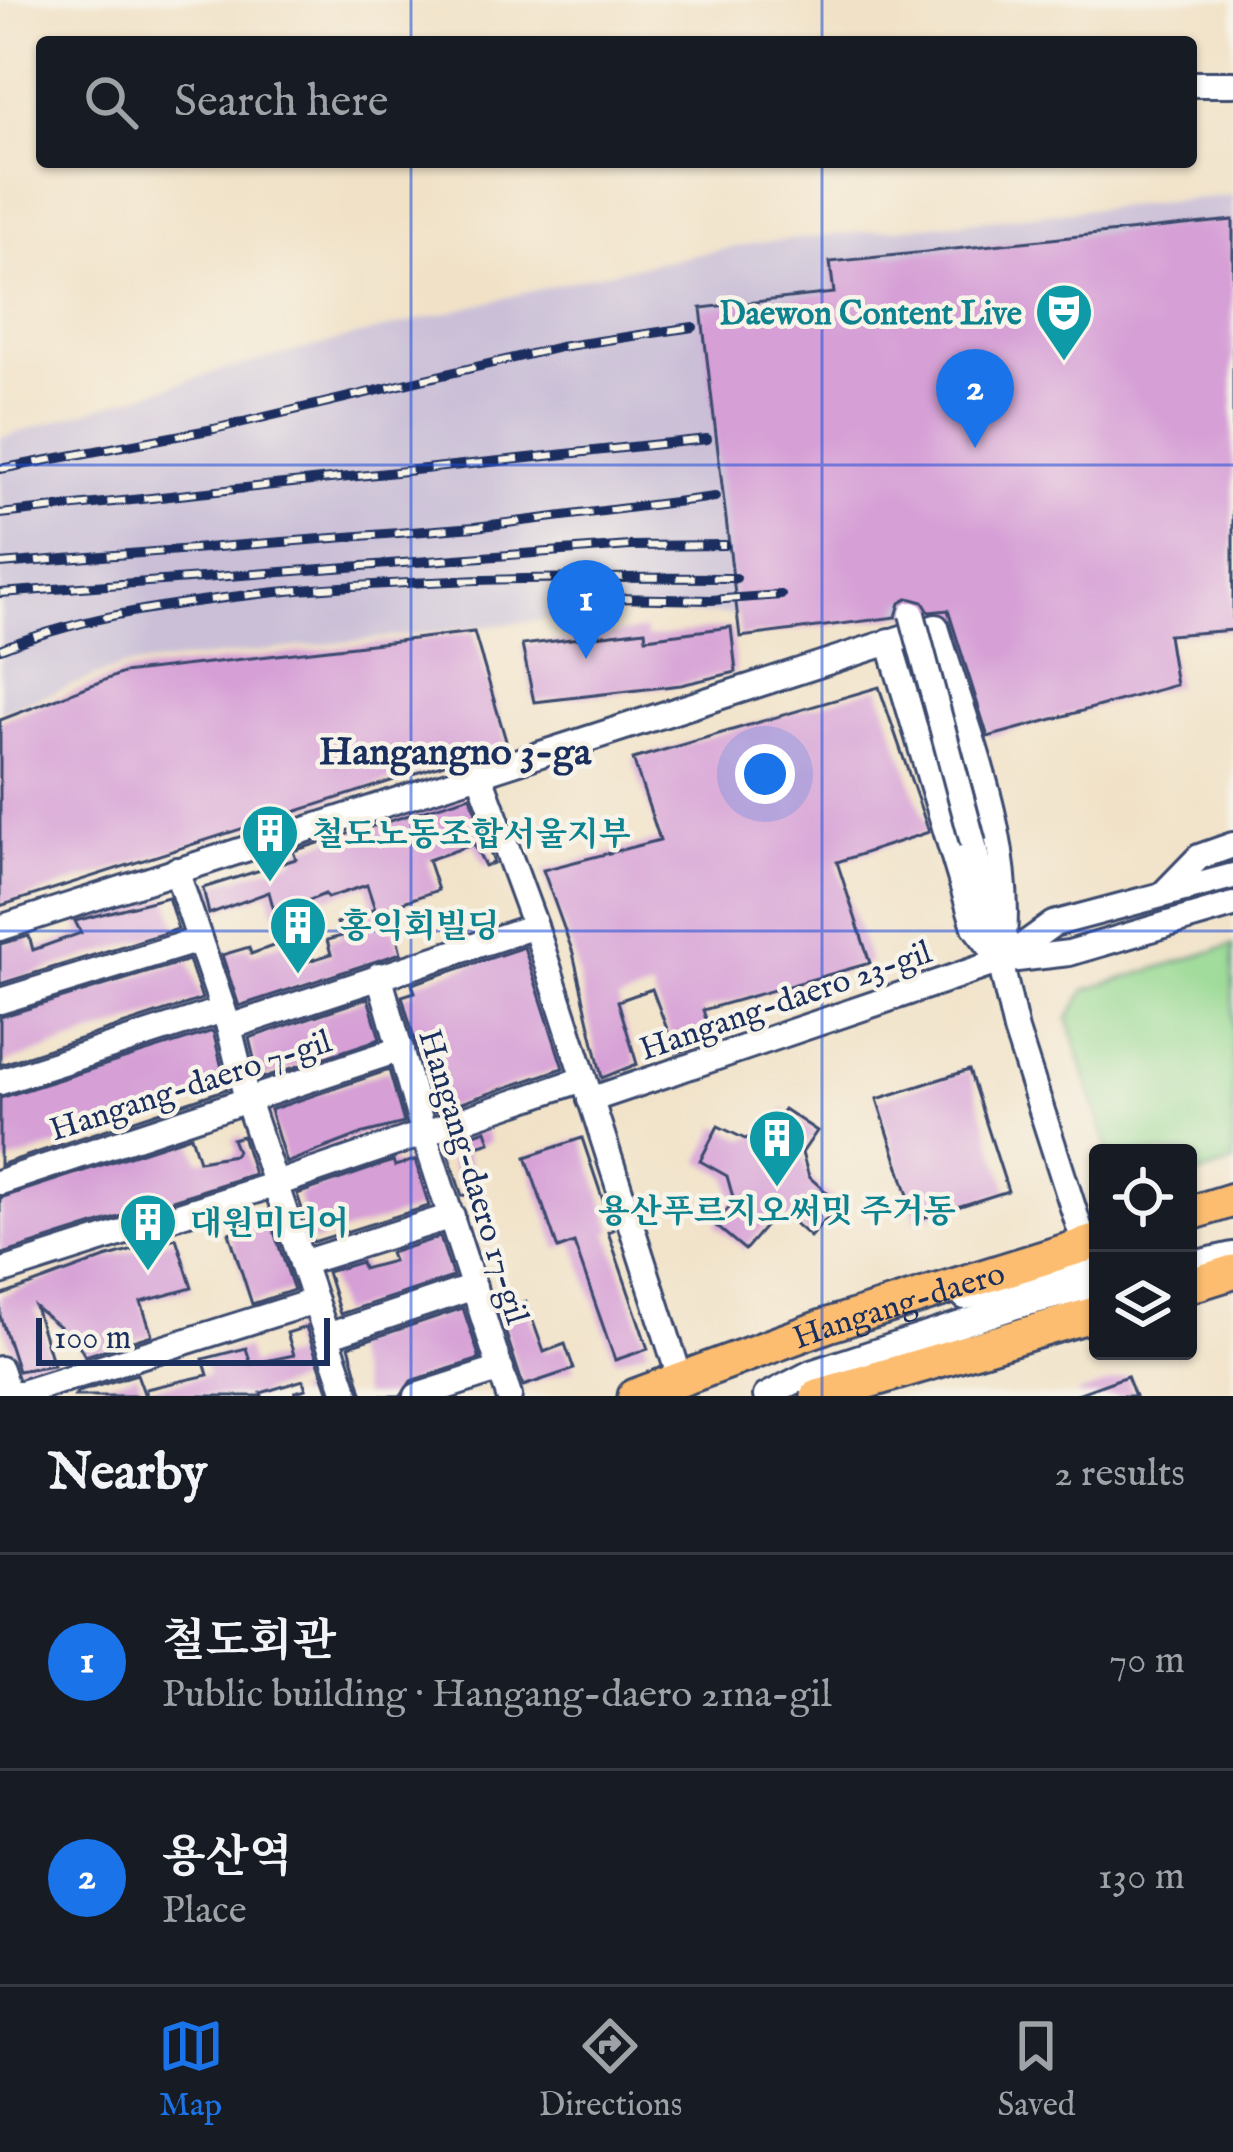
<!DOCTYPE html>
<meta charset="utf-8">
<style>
body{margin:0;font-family:"IM FELL English","Noto Serif KR",serif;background:#20242c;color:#f1f3f6}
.controls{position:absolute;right:36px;bottom:36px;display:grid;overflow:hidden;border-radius:12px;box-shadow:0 3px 9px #0004}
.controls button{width:108px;height:108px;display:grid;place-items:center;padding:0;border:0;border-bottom:3px solid #363941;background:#171b24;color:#f1f3f6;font:60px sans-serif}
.scale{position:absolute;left:36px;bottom:30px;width:294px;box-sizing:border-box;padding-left:12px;border:6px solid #1b2f5e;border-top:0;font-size:33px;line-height:42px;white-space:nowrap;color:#1b2f5e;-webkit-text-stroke:9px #f7f3e8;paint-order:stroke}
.you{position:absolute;left:765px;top:774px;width:42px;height:42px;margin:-30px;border:9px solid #fff;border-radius:50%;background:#1a73e8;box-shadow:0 0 0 18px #1a73e833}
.badge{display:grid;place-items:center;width:78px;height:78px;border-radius:50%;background:#1a73e8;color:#fff;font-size:39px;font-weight:700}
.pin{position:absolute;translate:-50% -99px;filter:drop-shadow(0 3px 6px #0008)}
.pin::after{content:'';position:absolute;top:63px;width:42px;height:36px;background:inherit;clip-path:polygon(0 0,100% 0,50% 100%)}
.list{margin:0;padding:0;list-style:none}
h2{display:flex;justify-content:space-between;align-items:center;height:156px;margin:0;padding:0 48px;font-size:51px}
h2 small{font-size:39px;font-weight:400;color:#9ea1a6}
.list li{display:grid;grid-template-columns:78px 1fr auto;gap:36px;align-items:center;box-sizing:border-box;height:216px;padding:0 48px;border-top:3px solid #363941}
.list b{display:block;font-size:45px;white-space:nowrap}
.list p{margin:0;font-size:39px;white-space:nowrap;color:#9ea1a6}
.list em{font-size:39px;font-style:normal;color:#9ea1a6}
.icon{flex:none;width:66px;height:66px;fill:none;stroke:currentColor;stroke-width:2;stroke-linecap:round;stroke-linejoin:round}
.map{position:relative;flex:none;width:1233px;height:1396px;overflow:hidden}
.search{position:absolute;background:#171b24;box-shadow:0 3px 9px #0004;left:36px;right:36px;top:36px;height:132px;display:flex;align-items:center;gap:30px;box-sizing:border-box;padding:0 42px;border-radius:12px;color:#9ea1a6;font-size:45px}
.sheet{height:588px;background:#171b24}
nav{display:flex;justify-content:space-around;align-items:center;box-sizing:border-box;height:168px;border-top:3px solid #363941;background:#171b24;font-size:33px;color:#9ea1a6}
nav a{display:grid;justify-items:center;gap:6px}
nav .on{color:#1a73e8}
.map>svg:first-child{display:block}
.industrial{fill:#cabfd7}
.green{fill:#94d890;stroke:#588477;stroke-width:3}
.building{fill:#d69fd6}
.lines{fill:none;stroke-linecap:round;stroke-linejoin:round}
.minor-casing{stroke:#3b4a6e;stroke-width:30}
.major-casing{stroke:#3b4a6e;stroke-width:39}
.minor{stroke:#fff;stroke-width:24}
.major{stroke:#fcbd6f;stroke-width:33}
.rail-casing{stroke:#1b2f5e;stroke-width:10}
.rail{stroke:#f7f3e8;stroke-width:6;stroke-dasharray:18;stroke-linecap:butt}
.minor-bridge-casing{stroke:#3b4a6e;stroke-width:30;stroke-linecap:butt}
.minor-bridge{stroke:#fff;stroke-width:24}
.grid{fill:none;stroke:#1d4ed8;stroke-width:3;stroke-opacity:0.55}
.labels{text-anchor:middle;stroke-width:9;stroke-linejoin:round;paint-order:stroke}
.culture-label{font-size:33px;font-weight:bold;fill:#0d838f;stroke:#f7f3e8;text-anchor:start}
.street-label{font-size:33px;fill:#1b2f5e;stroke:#f7f3e8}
.quarter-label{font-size:39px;font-weight:bold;fill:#1b2f5e;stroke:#f7f3e8}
</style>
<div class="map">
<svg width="1233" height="1396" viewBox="0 0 1233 1396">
<rect width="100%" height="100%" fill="#f7f3e8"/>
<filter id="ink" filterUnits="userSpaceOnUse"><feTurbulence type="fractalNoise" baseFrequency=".00833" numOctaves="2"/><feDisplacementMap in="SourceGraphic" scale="24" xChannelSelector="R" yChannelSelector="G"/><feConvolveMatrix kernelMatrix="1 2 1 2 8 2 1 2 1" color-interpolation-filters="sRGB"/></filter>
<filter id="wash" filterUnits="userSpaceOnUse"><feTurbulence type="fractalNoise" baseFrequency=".004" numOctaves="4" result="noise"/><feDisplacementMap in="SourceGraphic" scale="48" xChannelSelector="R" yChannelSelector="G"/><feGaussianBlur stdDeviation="2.7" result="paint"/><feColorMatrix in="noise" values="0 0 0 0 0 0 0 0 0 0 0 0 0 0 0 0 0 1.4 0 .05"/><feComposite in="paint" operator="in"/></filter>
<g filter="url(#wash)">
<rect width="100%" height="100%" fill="#f1e2c7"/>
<path class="industrial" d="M1233,195V576L920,616L598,614L121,667L0,712V438L223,370L603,273L756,243Z"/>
<path class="green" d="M1233,945V1163L1188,1178V1153H1109L1068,1019L1085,990Z"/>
<g id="blocks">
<g class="building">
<path d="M1233,220V630L1168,635L1176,685L988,737L948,610L929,612L923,602L909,598L900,603L896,617L740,637L701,308L834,293L830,262Z"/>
<path d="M731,627L736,672L681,685L534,702L522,645L645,630L646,638Z"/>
<path d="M474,632L507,744L0,906V720L123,673Z"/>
<path d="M879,687L929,832L837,862L870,963L703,1010L713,1041L676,1053L652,989L618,1001L637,1064L602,1078L573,953L543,870L660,840L633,759Z"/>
<path d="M470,796L494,863L485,866L474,844L428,860L438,890L389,907L401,953L239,1006L222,955L249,947L251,954L295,938L302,963L331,954L327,940L342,936L337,923L375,909L367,885L327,898L325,894L275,914L269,892L209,914L203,888L296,859L293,851Z"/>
<path d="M168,897L178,929L0,984V944L29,936L33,950L81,933L75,921Z"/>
<path d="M524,947L563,1068L435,1112L402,996L415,992L412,984Z"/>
<path d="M189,960L202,999L0,1065V1017Z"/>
<path d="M368,998L380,1039L259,1079L249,1038Z"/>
<path d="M213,1031L227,1089L0,1165V1098Z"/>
<path d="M389,1070L404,1123L364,1133L286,1163L270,1110Z"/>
<path d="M969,1070L1008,1191L916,1220L877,1099Z"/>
<path d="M784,1109L817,1131L802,1153L809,1177L840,1204L810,1237L789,1218L769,1222L745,1250L715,1225L734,1201L727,1176L700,1161L718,1126L745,1139L770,1130Z"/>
<path d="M486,1130L490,1142L465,1150L478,1191L462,1196L445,1144Z"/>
<path d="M191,1136L199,1161L234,1155L237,1151L232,1139L242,1136L254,1174L0,1255V1198Z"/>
<path d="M582,1138L613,1230L608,1232L648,1349L615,1360L574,1243L558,1249L526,1157Z"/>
<path d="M415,1160L429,1206L313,1242L297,1194L393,1161L395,1166Z"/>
<path d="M270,1220L294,1290L252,1304L229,1233Z"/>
<path d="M440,1237L453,1277L340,1314L327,1272L361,1262L363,1269L393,1261L390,1253Z"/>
<path d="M176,1238L192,1288L141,1302L152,1335L85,1356L76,1340L35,1307L53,1365L18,1371L0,1316V1296L105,1258Z"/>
<path d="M526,1302L544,1352L565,1344L574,1369L523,1386L499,1312Z"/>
<path d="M463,1308L480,1359L411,1381L401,1396H363L349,1346Z"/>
<path d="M306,1327L330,1396H296L295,1392L306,1389L303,1380L261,1393L262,1396H146V1389L208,1375L203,1359L246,1348L251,1364L294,1355L287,1333Z"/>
<path d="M137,1374L145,1396H75L78,1392Z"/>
<path d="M1127,1376L1135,1396H1077V1394Z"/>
</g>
</g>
</g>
<g filter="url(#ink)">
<use href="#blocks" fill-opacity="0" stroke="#3b4a6e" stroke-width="3"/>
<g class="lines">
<defs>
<g id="minor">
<path d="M1191,84H1233"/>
<path d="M889,641L975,927L993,950"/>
<path d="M480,776L535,926L681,1381"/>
<path d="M973,843L1016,1030L1085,1245"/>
<path d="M176,870L229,1027L247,1100L347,1396"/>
<path d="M1163,894L1199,857L1233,845"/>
<path d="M0,928L936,627C967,732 1020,850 1001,961"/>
<path d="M1003,960L1053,924L1233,876"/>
<path d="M379,975L424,1134L509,1396"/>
<path d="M0,1001L199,940"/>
<path d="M229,1027L535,926"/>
<path d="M0,1082L223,1010"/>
<path d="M590,1100L1001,961L1069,953L1233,905"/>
<path d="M0,1182L401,1049"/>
<path d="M302,1263L452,1216"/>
<path d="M1188,1265L1233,1255"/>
<path d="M0,1272L276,1184L583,1079"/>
<path d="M965,1297L1090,1271"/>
<path d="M327,1336L474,1287"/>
<path d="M0,1369L9,1396"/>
<path d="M12,1396L315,1301"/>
<path d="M417,1396L501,1369"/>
<path d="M766,1396L811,1373L1013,1307L1098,1285"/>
</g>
<g id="major">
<path d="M1188,1214L1233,1200"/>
<path d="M1188,1286L1233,1272"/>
<path id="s1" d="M635,1396L828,1325L1098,1241"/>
<path d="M818,1396L1098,1313"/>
</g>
</defs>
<use href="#minor" class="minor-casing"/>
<use href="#major" class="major-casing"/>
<use href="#minor" class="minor"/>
<use href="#major" class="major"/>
<defs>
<g id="rail">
<path d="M0,469L214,429L560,347L693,327"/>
<path d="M0,514L707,439"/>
<path d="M0,564L475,527L715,497"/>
<path d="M0,593L630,546L725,545"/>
<path d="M613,598L711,600L781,595"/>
<path d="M0,649C89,614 183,602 277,592C430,578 582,577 736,578"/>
</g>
</defs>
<use href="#rail" class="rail-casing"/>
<use href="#rail" class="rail"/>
<defs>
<path id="minor-bridge" d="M912,614L973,843"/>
</defs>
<use href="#minor-bridge" class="minor-bridge-casing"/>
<use href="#minor-bridge" class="minor-bridge"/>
</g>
</g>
<path class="grid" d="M411,0V42M822,0V42M411,162V1396M822,162V1396M0,465H1233M0,931H1233"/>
<defs>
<symbol id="theatre-pin" viewBox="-11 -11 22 30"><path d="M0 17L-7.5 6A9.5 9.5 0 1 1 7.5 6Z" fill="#0f9aa8" stroke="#f7f3e8"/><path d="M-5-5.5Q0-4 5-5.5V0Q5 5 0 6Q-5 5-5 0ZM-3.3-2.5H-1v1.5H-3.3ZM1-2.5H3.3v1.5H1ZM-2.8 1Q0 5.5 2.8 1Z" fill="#fff"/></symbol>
<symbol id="building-pin" viewBox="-11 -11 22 30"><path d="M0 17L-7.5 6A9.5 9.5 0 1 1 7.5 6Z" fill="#0f9aa8" stroke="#f7f3e8"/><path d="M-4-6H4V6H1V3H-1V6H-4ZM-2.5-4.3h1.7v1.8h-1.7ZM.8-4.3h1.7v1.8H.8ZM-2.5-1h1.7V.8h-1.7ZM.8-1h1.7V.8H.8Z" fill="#fff"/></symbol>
</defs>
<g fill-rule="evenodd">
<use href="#theatre-pin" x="1031" y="279" width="66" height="90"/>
<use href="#building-pin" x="237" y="800" width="66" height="90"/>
<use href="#building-pin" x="265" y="892" width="66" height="90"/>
<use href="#building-pin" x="744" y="1105" width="66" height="90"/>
<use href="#building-pin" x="115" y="1189" width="66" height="90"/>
</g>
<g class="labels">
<g class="culture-label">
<text x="1022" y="324" text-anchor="end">Daewon Content Live</text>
<text x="312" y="845">철도노동조합서울지부</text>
<text x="340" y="937">홍익회빌딩</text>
<text x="777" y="1222" text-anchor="middle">용산푸르지오써밋 주거동</text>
<text x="190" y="1234">대원미디어</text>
</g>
<g class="street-label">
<text transform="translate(785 999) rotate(-19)" y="12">Hangang-daero 23-gil</text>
<text transform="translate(190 1084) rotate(-18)" y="12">Hangang-daero 7-gil</text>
<text transform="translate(475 1176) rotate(73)" y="12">Hangang-daero 17-gil</text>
<text dy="12" stroke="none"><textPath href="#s1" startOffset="279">Hangang-daero</textPath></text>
</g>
<g class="quarter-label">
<text x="455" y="764">Hangangno 3-ga</text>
</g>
</g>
</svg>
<div class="controls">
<button><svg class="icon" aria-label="locate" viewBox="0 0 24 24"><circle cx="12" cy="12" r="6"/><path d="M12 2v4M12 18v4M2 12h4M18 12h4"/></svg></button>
<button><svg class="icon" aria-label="layers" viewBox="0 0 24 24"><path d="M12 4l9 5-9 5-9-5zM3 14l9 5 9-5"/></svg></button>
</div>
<div class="scale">100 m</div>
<div class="you"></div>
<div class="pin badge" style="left:586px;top:659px">1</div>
<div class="pin badge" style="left:975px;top:448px">2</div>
<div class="search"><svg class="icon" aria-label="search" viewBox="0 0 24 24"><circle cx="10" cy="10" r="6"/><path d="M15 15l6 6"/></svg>Search here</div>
</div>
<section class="sheet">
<h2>Nearby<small>2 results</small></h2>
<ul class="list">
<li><span class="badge">1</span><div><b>철도회관</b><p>Public building · Hangang-daero 21na-gil</p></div><em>70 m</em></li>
<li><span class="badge">2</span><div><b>용산역</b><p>Place</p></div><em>130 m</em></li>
</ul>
</section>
<nav>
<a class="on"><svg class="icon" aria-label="map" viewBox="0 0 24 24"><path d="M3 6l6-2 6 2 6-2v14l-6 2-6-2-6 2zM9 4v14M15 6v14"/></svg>Map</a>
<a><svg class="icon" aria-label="directions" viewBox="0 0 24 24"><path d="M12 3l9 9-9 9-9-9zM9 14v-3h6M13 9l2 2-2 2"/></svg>Directions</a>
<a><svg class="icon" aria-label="saved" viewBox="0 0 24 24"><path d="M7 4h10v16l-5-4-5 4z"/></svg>Saved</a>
</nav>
